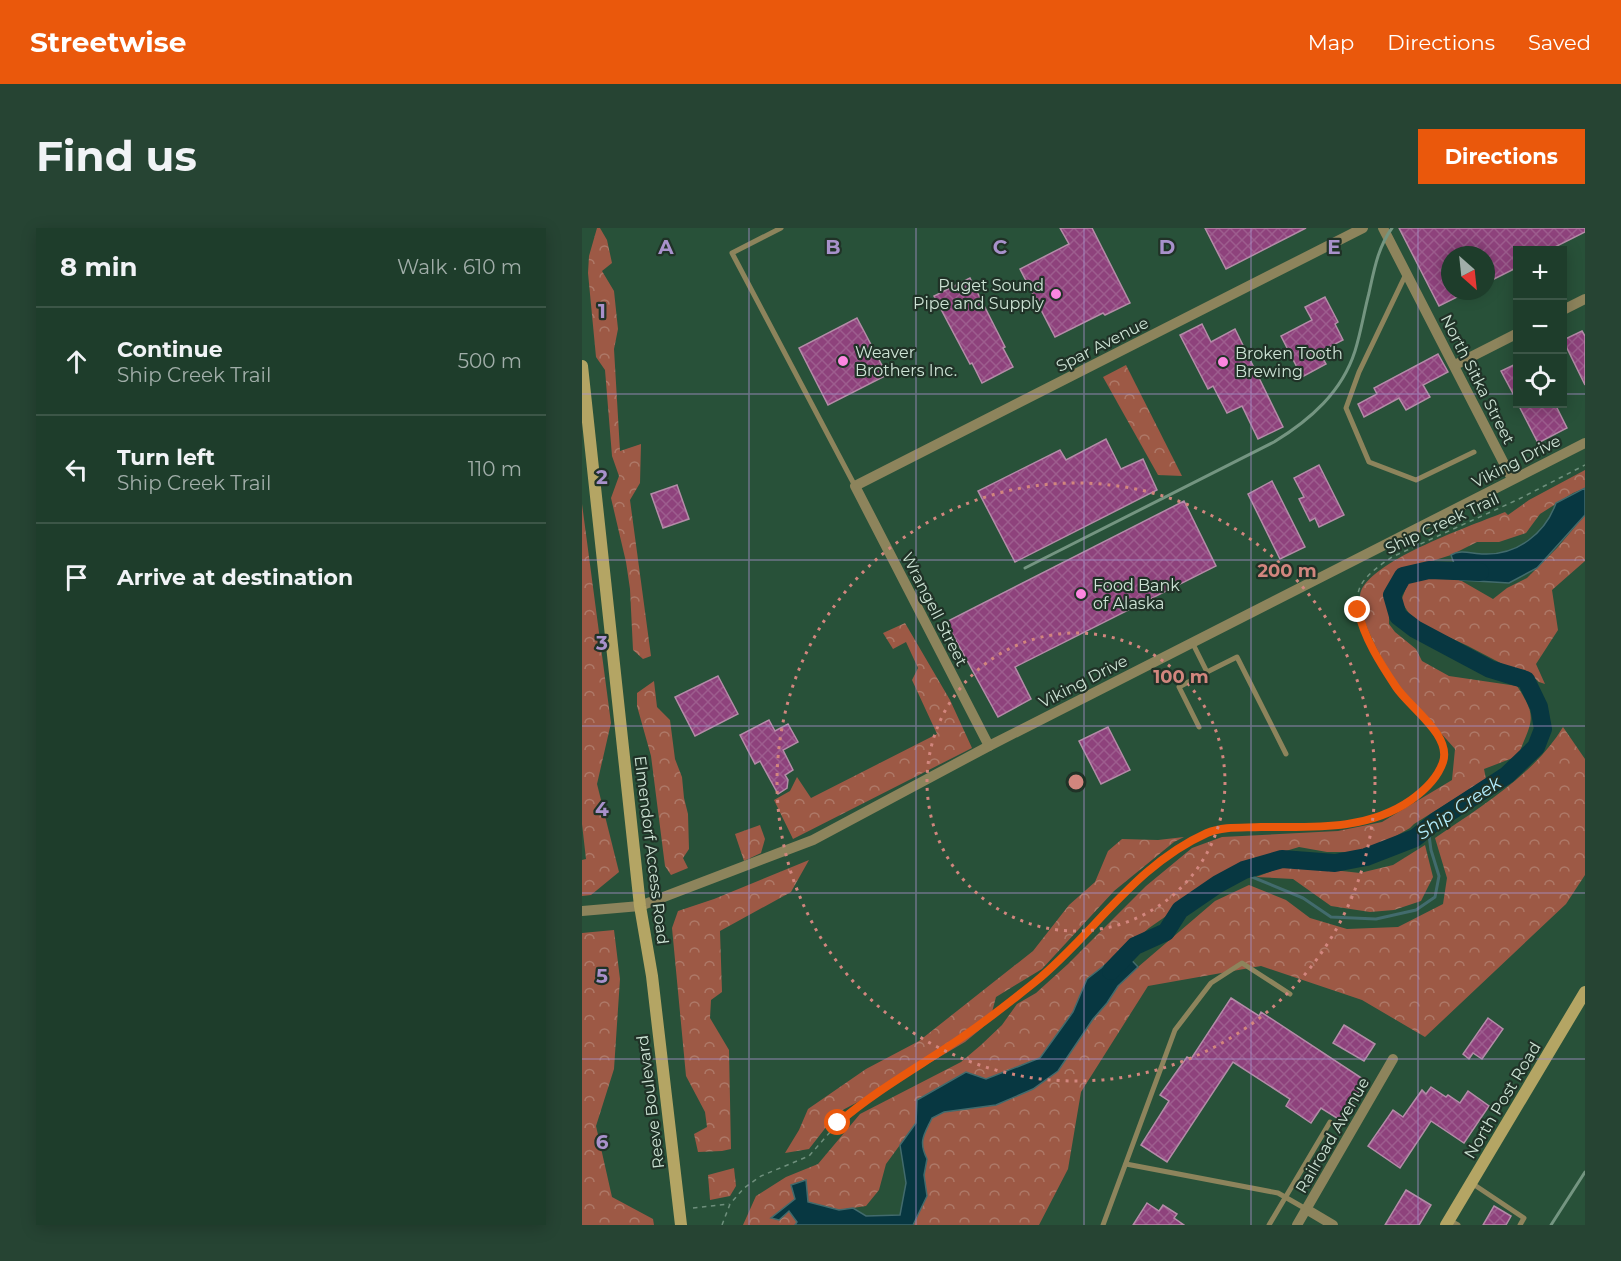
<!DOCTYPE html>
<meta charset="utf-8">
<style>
body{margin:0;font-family:Montserrat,sans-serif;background:#264433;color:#f1f3f6}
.controls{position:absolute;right:18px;top:18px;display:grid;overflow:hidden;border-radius:0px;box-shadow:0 3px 15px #0003}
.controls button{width:54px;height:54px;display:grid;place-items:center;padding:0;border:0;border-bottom:2px solid #3c5647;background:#1e3d2b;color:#f1f3f6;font:30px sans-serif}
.compass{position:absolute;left:859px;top:18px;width:54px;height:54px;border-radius:50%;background:#1e3d2b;box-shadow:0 3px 15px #0003;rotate:153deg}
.stop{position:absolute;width:18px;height:18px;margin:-14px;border:4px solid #ea580c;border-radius:50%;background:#fff}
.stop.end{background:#ea580c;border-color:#fff;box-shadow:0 2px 6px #0008}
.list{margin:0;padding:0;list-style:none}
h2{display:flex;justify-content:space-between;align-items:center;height:78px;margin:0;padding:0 24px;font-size:26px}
h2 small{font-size:20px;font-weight:400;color:#a1aea9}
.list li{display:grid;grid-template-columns:39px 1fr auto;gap:18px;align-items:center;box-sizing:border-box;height:108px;padding:0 24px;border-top:2px solid #3c5647}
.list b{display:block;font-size:22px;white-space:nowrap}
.list p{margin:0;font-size:20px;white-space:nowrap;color:#a1aea9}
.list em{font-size:20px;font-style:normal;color:#a1aea9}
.icon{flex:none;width:33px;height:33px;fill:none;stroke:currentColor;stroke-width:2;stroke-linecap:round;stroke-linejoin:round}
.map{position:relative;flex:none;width:1003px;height:997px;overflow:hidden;border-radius:0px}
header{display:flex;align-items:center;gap:36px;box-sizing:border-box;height:84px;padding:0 30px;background:#ea580c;color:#fff}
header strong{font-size:28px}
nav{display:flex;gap:33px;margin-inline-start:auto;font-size:21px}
.intro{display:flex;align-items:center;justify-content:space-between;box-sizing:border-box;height:144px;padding:0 36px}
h1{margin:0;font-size:42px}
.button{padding:15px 27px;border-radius:0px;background:#ea580c;color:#fff;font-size:21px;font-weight:700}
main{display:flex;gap:36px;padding:0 36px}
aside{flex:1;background:#1e3d2b;border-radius:0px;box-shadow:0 3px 15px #0003}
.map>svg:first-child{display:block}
.forest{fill:url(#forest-crowns)}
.water{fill:#073741;stroke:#426b6d;stroke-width:1.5}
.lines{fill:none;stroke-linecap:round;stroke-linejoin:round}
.stream{stroke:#426b6d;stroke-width:3}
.river{stroke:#073741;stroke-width:18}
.building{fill:url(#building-cross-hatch);stroke:#b48ca8;stroke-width:1.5}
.path{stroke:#6e8f7c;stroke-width:1.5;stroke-dasharray:4.5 4.5;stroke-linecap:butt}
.lane{stroke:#8d845c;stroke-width:5}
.street{stroke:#8d845c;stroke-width:10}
.secondary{stroke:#b4a564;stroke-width:12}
.rail{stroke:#749581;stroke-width:3}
.route{stroke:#ea580c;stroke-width:8}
.grid{fill:none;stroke:#a891cb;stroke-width:1.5;stroke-opacity:0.55}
.ring{fill:none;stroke:#d2867e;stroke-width:3;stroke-dasharray:3 6}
.poi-dot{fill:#fd86e1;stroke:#203227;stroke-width:2}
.labels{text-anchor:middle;stroke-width:4.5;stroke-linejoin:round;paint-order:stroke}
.poi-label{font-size:16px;fill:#cde3d5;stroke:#203227;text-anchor:start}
.street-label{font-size:16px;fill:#cde3d5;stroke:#203227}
.water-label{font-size:18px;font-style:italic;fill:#b2edfd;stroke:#203227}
.grid-label{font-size:20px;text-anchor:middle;font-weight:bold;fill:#a891cb;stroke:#203227;stroke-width:4.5;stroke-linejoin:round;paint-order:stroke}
.centre{fill:#d2867e;stroke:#203227;stroke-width:3}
.ring-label{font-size:18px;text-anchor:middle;font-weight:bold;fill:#d2867e;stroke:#203227;stroke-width:4.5;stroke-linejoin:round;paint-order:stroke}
</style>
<header>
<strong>Streetwise</strong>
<nav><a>Map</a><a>Directions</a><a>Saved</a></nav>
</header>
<div class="intro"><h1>Find us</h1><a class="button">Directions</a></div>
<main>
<aside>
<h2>8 min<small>Walk · 610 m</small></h2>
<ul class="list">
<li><svg class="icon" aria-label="ahead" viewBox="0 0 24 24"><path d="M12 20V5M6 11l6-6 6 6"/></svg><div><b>Continue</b><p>Ship Creek Trail</p></div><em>500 m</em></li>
<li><svg class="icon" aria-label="left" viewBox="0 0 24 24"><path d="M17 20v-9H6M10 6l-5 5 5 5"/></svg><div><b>Turn left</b><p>Ship Creek Trail</p></div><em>110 m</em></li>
<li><svg class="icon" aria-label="arrive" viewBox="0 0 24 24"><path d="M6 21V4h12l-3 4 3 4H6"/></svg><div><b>Arrive at destination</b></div></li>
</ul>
</aside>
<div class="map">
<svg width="1003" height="997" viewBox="0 0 1003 997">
<defs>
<pattern id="forest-crowns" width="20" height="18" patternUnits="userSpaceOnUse" patternTransform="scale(1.5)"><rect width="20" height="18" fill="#9d5945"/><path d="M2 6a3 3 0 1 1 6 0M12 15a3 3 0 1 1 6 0" fill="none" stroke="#ae7968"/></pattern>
<pattern id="building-cross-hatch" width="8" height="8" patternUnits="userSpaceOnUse" patternTransform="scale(1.5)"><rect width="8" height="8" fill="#8e427c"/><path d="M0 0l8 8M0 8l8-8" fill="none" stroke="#9d5d8e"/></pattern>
</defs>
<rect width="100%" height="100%" fill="#285139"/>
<g class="forest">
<path d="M15,0H18L25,12L30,35L20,43L32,63L36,101L32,121L38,223L59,216L58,255L48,272L69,428L61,431L51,422L48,361L44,334L29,270L37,248L30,228L23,142L14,129L6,45L7,28Z"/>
<path d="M544,137L600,248L576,247L521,149Z"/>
<path d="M1003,242V260L991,265L958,286L944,305L917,314H895L869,327L825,341L812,352L807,365V396L813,404L834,421L840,433L867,448L935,458C957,491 949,493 936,528L902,541L904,551L832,596L828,600L807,612L776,624H745L717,619L670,633L623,657L590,684L567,700L541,723L505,751L491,784L458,830L404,851L334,895L304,936L297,962L284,978L257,982L225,974L223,952L207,983L215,994L213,997H161L174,968L204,949L236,936L278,886L379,834L399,817L420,797L435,776L454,765L486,736L564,658L610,620L640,609L756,603L800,594L870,552L873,521C857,502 838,485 823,466C809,449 771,385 779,363C792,331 891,297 923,284L926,287L947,272Z"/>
<path d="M0,276L29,495L15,556L37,644L9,667L0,668V632L4,631L0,596Z"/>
<path d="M1003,287V333L970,362L976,402L954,436L963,456L957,454L943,442L930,441L886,418L832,393L819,373L826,355L836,348L878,352L911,371L925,360L945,350L975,320Z"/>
<path d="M323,395L368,472L390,520L211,611L192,572L208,563L215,549L229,570L355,506L330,452L336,440L324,414L311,421L301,405Z"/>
<path d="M72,453L75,479L88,492L93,531L100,549L102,570L106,586L107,621L101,630L106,640L89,647L83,638L69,528L55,478V465Z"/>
<path d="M981,499L1003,531V647L984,676L843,809L780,772L679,738L566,758L499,864L486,941L457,997H331L345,968L342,947L345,931C336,913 342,907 350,890L362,884L414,877L511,791L525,775L536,758L556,739L633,673L667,657L704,672L728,690L765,701L816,699L861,676L865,650L853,610C897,580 954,545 981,499Z"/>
<path d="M178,597L183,611L179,625L162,633L153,606Z"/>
<path d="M602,609L592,614L532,663L460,741L414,769L409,788L400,800L383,814L327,847L255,885L227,921L203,925L217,902L226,881L284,841L337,813L451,723L487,677L513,654L526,623L540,611L576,612Z"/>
<path d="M843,617L851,649L839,673L812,682L788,684L749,678L711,651L674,649L706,637L778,645L811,637Z"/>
<path d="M227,632L209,664L138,703L140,764L129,772L128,790L147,822L149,921L140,923L116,924L112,906L125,899L123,884L104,848L90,700L96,683L132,671Z"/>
<path d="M32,702L38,751L32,841L14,898L30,969L71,991L72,997H0V705Z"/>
<path d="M152,940L154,958L148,968L128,972L126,947Z"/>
</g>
<g class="water">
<path d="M1003,260V287L955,340L927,355L878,352L869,327C879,321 890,326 902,326C935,327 963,306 974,275Z"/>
<path d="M541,723L556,739L536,758L525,775L511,791L476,843L451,861L414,877L362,884L350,890C342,907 336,913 345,931L342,947L345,968L331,997H213L215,994L207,983L197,992L189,990L213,971L209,957L224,952L226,974L257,982L271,980L284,988L318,987L324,955L318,917L334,895L335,872L384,844L404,851L458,830L491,784L505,751Z"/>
</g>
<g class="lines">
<path class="stream" d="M658,644L721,670L749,689L794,691L834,682L853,669L857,648L849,622L846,600"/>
<path class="river" d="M529,743L553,718L584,704L598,682L636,656L662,642L700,631L753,635L784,629L833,610L854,593L925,547L954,519L961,501L957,479L944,452L908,441L833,401L816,388L810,367L821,348L847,342L898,344"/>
</g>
<g class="building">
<path d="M478,0H510L548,75L523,87L521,85L473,109L438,41L487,16Z"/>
<path d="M623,0H724L644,41Z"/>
<path d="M817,0H1003V4L967,22H936V39L904,55V27H868V63H887L857,78Z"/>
<path d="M388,50L423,119L421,120L431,139L400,155L390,135L388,136L352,68Z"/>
<path d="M743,69L756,94L753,96L761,112L737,124L744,136L720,149L699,108L730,92L723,79Z"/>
<path d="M275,90L305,147L246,177L217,120Z"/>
<path d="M620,96L629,114L653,101L701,199L676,211L660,178L645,185L631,158L626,161L598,107Z"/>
<path d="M1000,103L1003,108V157L981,112Z"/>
<path d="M856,126L866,144L841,157L848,169L824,182L817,170L782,189L776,176L795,166L792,160Z"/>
<path d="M936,135V175L919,143Z"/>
<path d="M936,176H973L985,200L956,215Z"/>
<path d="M524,211L539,241L561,231L575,262L433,334L396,263L478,222L484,232Z"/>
<path d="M737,237L762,287L737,299L733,290L728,293L717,271L722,269L712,250Z"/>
<path d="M690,253L723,319L698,331L666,266Z"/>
<path d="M95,257L107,291L81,300L69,266Z"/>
<path d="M602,273L634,338L433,439L449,471L416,489L364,394Z"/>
<path d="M136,448L156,486L113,508L93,469Z"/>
<path d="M187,492L193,503L206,496L216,514L201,522L211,542L203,547L206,552L205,560L196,566L178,533L173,536L158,507Z"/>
<path d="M526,499L548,542L519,556L497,513Z"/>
<path d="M649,770L677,788L679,784L784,853L758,892L739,880L729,895L704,878L708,871L651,834L585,934L559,917L587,873L578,867L605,829L609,831Z"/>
<path d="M906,790L921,801L900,831L891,825L887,831L881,826Z"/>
<path d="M762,797L793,816L782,833L751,815Z"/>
<path d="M849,859L864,869L866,867L878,875L886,863L907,878L882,915L849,893L818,940L786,918L811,882L821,889L840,862L844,866Z"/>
<path d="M824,962L849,977L837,997H803Z"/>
<path d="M565,975L577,983L581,977L595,986L592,990L602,997H551Z"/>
<path d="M912,978L929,988L924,997H901Z"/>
</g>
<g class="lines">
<g class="path">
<path d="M111,980L147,976"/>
<path d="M140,997L148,976L162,960L179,948L227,928L256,895L282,874L412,787L467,742L538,668L588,626L610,613L638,601L771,596C797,590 825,580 844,559C853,550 864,537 862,523C860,500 832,482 818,465C800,444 764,384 779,357C786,345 800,336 810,329L937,271L1003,237"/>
</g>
<g class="lane">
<path d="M199,0L150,25L273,258"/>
<path d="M824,46L777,144L764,180L787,234L834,252L892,224"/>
<path d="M610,414L625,444L655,429L704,526"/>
<path d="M617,499L597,459L625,444"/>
<path d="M544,936L696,965L724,981"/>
<path d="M891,956L942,990L938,997"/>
<path d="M867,992L876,997"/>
<path d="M521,997L593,802L629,755L660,735L708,766"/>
<path d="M687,997L748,894"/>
</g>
<g class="street">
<path d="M801,0L930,251"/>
<path d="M981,82L1003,71"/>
<path d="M873,137L936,105"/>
<path d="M407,518L273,258L781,0"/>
<path d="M0,683L58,678L231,612L407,518L1003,215"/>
<path d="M724,981L751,997"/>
<path d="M715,997L811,831"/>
</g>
<g class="secondary">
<path d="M0,138L58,678L70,748L99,997"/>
<path d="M864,997L1003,764"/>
</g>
<g class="rail">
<path d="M443,340L692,214C728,192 760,164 773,123C779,104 782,84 787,65C792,42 796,19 810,0"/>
<path d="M969,997L1003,944"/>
</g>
</g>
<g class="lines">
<path class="route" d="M256,895C293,863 336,839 376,812C403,794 428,774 453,754C512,706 553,637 625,605C642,598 661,600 679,599C730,599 785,603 829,572C843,562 856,549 861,534C870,507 827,479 814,459C798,435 782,410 776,382"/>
</g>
<path class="grid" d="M167,0V997M334,0V997M502,0V997M669,0V997M836,0V997M0,166H936M981,166H1003M0,332H1003M0,498H1003M0,665H1003M0,831H1003"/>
<g class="ring">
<circle cx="494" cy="554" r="149"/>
<circle cx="494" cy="554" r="299"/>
</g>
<g class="poi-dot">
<circle cx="474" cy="66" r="6"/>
<circle cx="261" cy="133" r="6"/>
<circle cx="641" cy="134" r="6"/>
<circle cx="499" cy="366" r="6"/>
</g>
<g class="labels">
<g class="poi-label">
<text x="462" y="63" text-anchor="end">Puget Sound<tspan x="462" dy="18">Pipe and Supply</tspan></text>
<text x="273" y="130">Weaver<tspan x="273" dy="18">Brothers Inc.</tspan></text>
<text x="653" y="131">Broken Tooth<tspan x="653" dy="18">Brewing</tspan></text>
<text x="511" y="363">Food Bank<tspan x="511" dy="18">of Alaska</tspan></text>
</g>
<g class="street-label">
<text transform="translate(520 116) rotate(-27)" y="6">Spar Avenue</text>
<text transform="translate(896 151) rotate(63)" y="6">North Sitka Street</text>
<text transform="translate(934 233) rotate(-27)" y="6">Viking Drive</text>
<text transform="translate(860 295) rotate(-25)" y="6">Ship Creek Trail</text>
<text transform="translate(353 381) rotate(63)" y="6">Wrangell Street</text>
<text transform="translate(501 453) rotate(-27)" y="6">Viking Drive</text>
<text transform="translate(70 622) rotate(83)" y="6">Elmendorf Access Road</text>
<text transform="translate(920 872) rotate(-59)" y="6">North Post Road</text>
<text transform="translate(68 874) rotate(-97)" y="6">Reeve Boulevard</text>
<text transform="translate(750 907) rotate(-60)" y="6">Railroad Avenue</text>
</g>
<g class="water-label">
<text transform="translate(877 580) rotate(-34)" y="6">Ship Creek</text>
</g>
</g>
<g class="grid-label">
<text x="84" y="26">A</text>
<text x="251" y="26">B</text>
<text x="418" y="26">C</text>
<text x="585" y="26">D</text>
<text x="752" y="26">E</text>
<text x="20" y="90">1</text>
<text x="20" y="256">2</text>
<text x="20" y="422">3</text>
<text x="20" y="588">4</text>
<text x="20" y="755">5</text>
<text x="20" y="921">6</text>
</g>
<circle cx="494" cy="554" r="9" class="centre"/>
<g class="ring-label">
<text x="705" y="349">200 m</text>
<text x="599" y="455">100 m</text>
</g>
</svg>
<div class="controls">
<button>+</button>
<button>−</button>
<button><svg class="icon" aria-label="locate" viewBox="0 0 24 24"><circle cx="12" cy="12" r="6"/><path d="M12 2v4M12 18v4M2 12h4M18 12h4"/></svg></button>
</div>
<svg class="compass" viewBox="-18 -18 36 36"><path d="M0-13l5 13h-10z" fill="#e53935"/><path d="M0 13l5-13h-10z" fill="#a1aea9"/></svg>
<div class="stop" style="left:256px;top:895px"></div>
<div class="stop end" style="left:776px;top:382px"></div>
</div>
</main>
